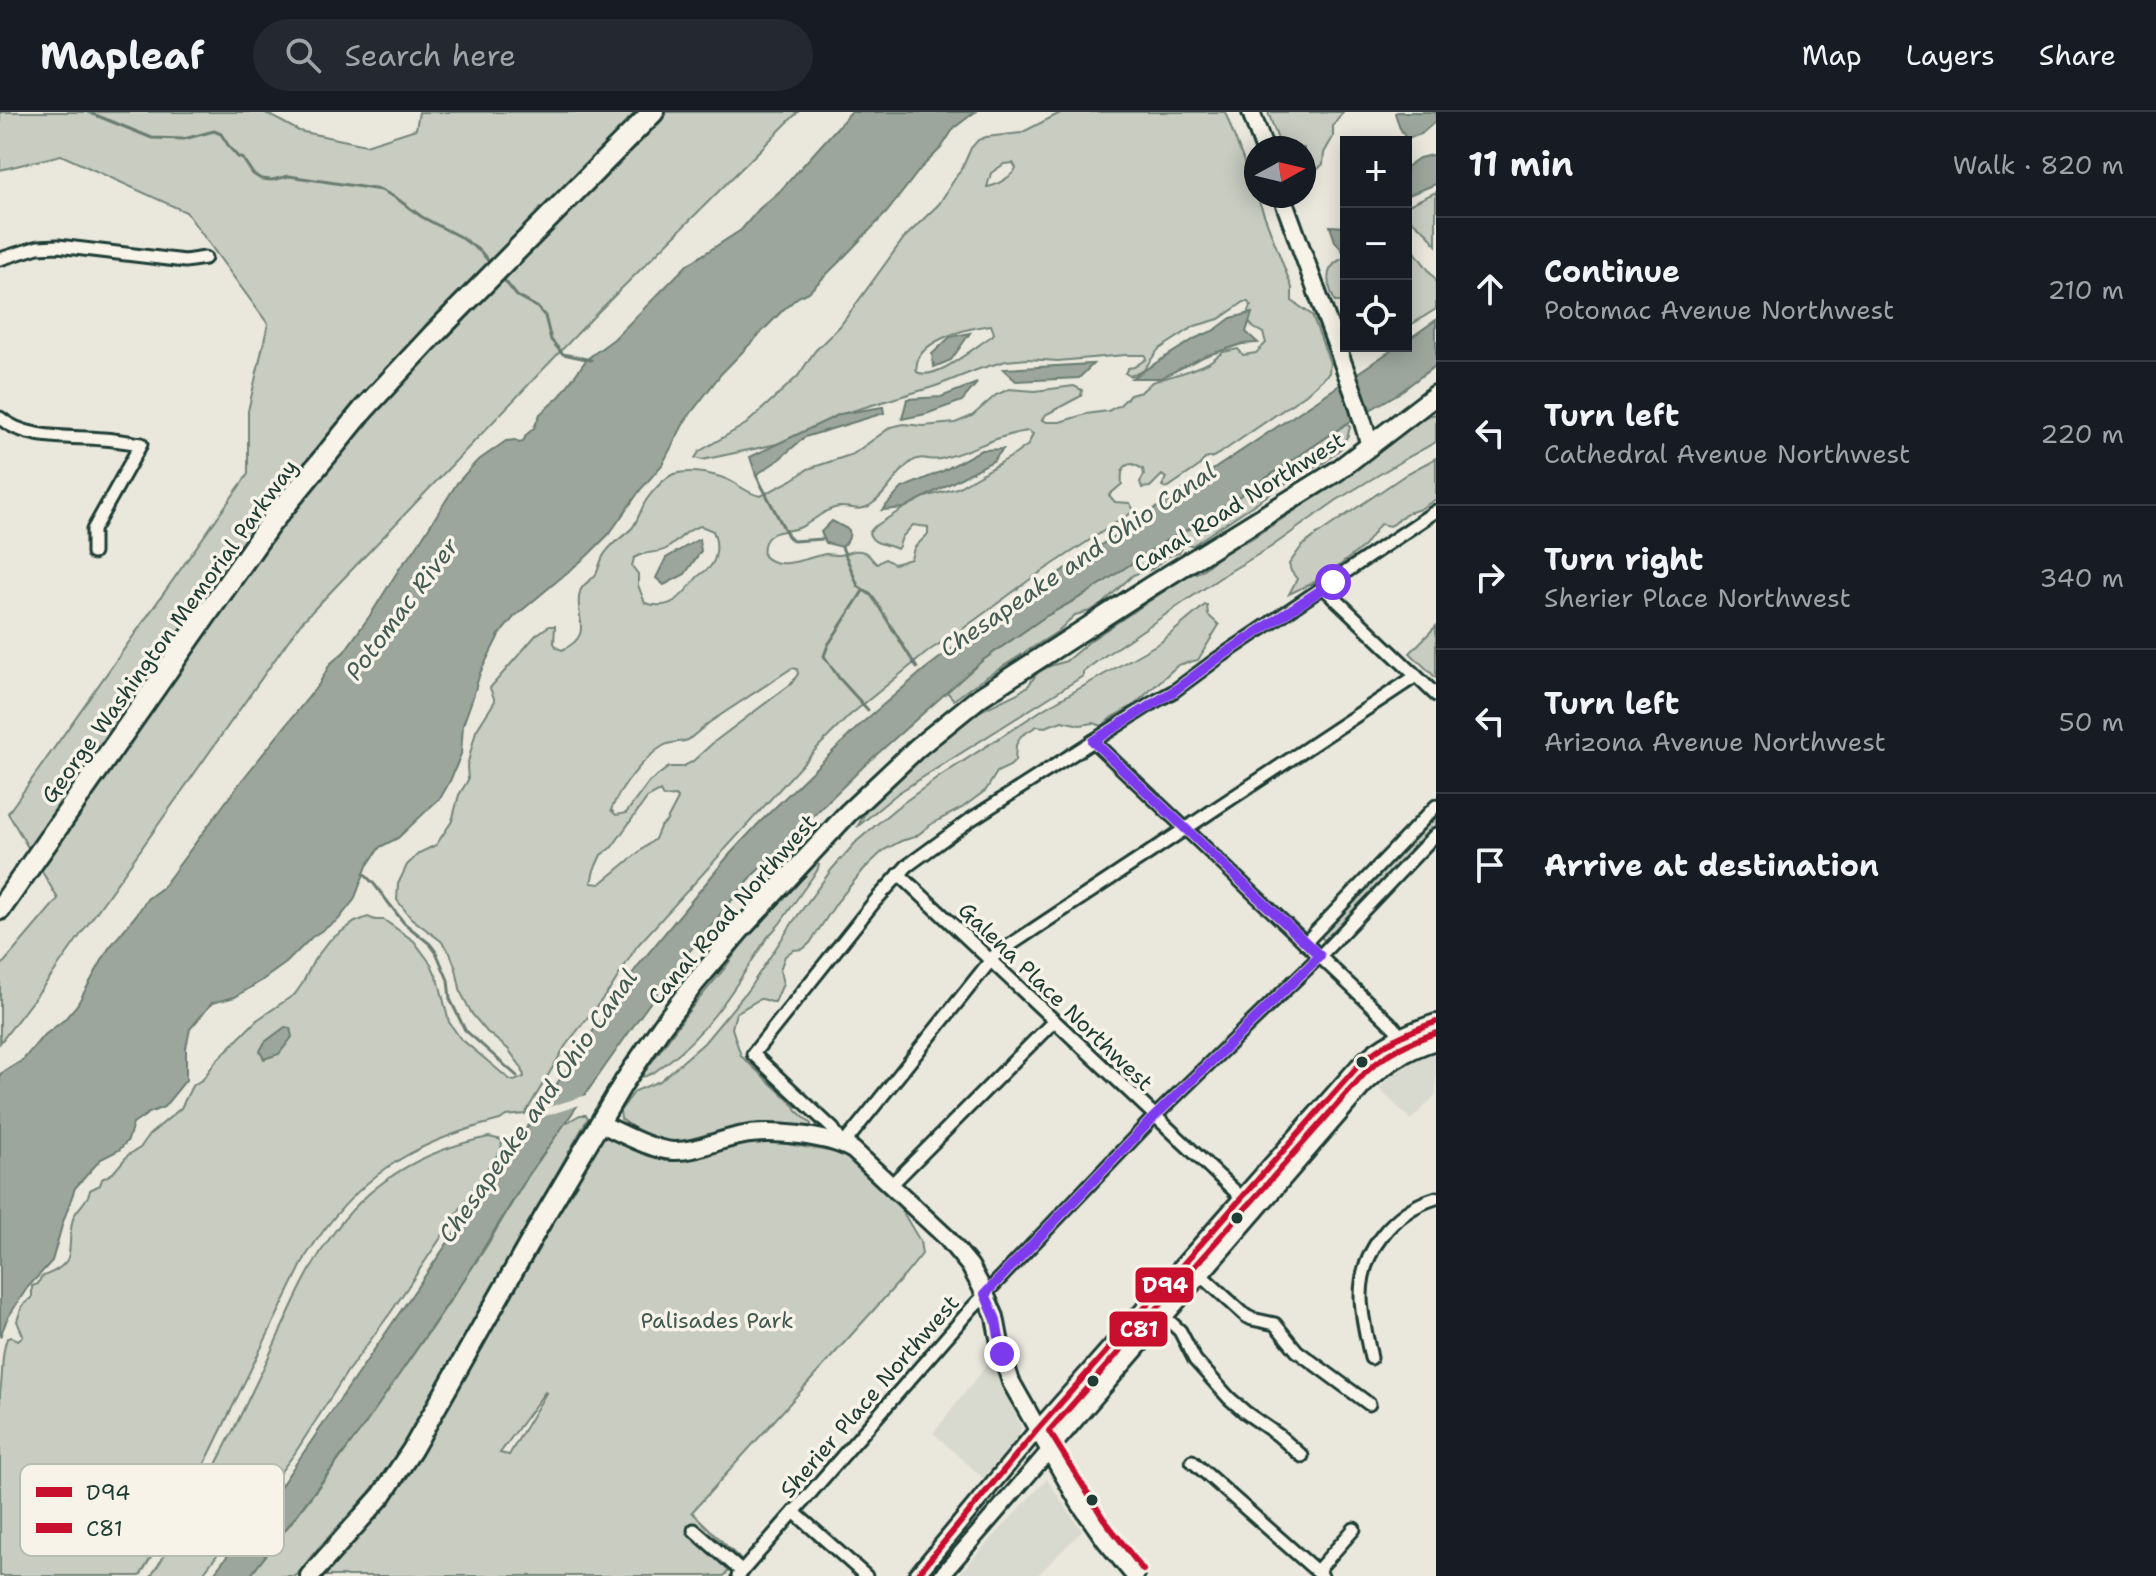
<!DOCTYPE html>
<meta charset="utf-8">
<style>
body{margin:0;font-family:"Shantell Sans",sans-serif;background:#242831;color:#f1f3f6}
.controls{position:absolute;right:24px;top:24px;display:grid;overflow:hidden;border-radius:0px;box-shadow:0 4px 20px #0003}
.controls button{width:72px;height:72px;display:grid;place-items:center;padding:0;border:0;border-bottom:2px solid #363941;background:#171b24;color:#f1f3f6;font:40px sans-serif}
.compass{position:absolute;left:1244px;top:24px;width:72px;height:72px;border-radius:50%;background:#171b24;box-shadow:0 4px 20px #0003;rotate:82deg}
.stop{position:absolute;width:24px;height:24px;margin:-18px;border:6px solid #7c3aed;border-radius:50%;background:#fff}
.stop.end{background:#7c3aed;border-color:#fff;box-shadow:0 2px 8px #0008}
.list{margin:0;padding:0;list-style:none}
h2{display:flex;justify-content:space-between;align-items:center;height:104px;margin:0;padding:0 32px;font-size:34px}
h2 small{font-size:26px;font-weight:400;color:#9ea1a6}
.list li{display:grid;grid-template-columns:52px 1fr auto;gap:24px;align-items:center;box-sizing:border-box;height:144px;padding:0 32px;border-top:2px solid #363941}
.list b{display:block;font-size:30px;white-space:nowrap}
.list p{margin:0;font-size:26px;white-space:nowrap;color:#9ea1a6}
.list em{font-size:26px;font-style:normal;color:#9ea1a6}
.icon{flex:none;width:44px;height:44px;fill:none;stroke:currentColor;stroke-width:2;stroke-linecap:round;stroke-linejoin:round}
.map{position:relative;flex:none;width:1436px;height:1464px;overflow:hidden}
header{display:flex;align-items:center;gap:48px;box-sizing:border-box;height:112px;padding:0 40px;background:#171b24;border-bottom:2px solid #363941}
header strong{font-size:38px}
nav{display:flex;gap:44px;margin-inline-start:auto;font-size:28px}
.search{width:560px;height:72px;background:#242831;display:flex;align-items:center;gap:20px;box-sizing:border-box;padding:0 28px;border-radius:44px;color:#9ea1a6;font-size:30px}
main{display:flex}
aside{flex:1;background:#171b24}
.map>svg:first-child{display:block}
.built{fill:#d9dacf}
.green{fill:#c8ccc1;stroke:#74847a;stroke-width:2;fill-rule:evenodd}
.water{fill:#9ca69c;stroke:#6a7c72;stroke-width:2}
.pier{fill:#eae8dd}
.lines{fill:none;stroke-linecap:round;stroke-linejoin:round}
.stream{stroke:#6a7c72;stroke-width:3}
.minor-casing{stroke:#1f3d34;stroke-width:17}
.secondary-casing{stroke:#1f3d34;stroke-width:20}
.primary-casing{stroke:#1f3d34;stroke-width:22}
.trunk-casing{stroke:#1f3d34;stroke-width:24}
.motorway-casing{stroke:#1f3d34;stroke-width:26}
.minor{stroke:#f7f3e8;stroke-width:11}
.secondary{stroke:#f7f3e8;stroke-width:14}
.primary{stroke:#f7f3e8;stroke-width:16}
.trunk{stroke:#f7f3e8;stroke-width:18}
.motorway{stroke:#f7f3e8;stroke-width:20}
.bus-1-casing{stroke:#f7f3e8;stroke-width:12}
.bus-2-casing{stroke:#f7f3e8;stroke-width:12}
.bus-1{stroke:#c8102e;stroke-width:6}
.bus-2{stroke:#c8102e;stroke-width:6}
.route{stroke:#7c3aed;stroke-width:10}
.bus-dot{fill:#1f3d34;stroke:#f7f3e8;stroke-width:3}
.labels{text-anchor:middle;stroke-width:7;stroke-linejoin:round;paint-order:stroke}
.street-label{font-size:22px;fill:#1f3d34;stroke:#f7f3e8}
.park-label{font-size:22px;fill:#415a50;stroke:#f7f3e8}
.water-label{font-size:24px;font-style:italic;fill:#445c53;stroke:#f7f3e8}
.key{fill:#f7f3e8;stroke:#b6bcb2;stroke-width:2}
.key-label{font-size:22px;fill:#1f3d34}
.line-badge{stroke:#f7f3e8;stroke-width:3}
.badge-label{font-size:22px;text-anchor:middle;font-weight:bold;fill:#fff}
</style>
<header>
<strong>Mapleaf</strong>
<div class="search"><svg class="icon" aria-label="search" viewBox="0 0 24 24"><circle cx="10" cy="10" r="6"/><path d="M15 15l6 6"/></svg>Search here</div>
<nav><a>Map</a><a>Layers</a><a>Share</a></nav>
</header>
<main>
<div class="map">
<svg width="1436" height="1464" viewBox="0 0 1436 1464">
<rect width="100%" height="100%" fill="#eae8dd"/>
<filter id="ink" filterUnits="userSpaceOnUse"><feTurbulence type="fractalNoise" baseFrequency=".0125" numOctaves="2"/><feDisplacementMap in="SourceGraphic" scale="16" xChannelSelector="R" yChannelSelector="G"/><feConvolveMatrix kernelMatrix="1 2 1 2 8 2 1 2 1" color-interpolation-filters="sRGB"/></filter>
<g filter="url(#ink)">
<g class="built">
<path d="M1436,942V983L1411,1008L1379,977L1390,965L1402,955L1425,944Z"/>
<path d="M991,1248L1021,1315L1018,1326L983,1366L933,1321Z"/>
<path d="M1047,1367L1082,1419L1037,1464H957Z"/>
</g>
<g class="green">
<path d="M0,0H264L299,19L366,33L416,17L419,0H798L597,201L300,512L52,863L0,931V855L58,787L8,701L248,362V299L268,212L186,100L61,43L0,58Z"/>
<path d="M1062,0H1225L1292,176V189L1312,203L1330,251L1329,261L1306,282L1222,340L1213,345L1205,347L1198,355L1167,376L1162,374L1166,366L1162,363L1150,375L1142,376L1140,370L1144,363L1143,357L1133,352C1121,352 1121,363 1122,372L1109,383L1115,390L1130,391L1134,399L1032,466L964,516L930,538L849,604L817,636L637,834L611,876L566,933L525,1002L506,1004L500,1008C409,1031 357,1065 306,1144L195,1372L140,1464H0V1280C4,1257 0,1246 7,1226L12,1225L18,1228L23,1224L17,1209L22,1194L32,1185V1174L38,1172L41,1165C51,1161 61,1157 67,1148C72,1140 68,1118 74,1104C79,1094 89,1088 90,1078L100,1073L102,1067L113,1061L128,1043L140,1036L149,1023L181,996L192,974L203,967L216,949L257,908L295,882L302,872L314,848L330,828L355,810L368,805L375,808H384L414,829L431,852L439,870L449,910L460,926L509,967L514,969L524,965L522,956L508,937L487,920L472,902L461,881L456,857L450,841L441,829L411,806L397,788L398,772L407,753L419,741L436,733L452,709L459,683L468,668L467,654L476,619L495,589L490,576L536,523L549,514H555L554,531L557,536L562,538C596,522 573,505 580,480C582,471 591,470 596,462C600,455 600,447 606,440C613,430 625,424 633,415C639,406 641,396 647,387C652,380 665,365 674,362C691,357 719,362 734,371C743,376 751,383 761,384L792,368L808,357L853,342L891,315L904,312L923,314L955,311L972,304L996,283L1009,277L1035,279L1074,274L1082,278L1081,284L1045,303L1042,308L1047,310H1060L1086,302L1108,299L1120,293L1130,283L1141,280L1152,270L1185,260L1208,251L1223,240L1238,237L1243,243L1256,241L1266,231L1263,221L1254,216L1246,207L1251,194L1248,190H1244L1219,207L1195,214L1158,238L1143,259L1130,264L1125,261L1128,256L1134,255L1146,247L1145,243H1125L1058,249L1027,247L1006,249L979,257L936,274L842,302L777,332L702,348L695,346L700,339L746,312L798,264L815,239L840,214L904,126L939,92L964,52L971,36L978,28L986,25L1021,21ZM1013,51L1016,56C1013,64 996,74 987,75L991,61L1004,52ZM991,213L994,221L992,224C974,235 936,270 917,260C911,229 968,216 991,213ZM1028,319L1033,322L1028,333L1014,343L957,376L918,387L874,415L869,421C873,434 887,431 897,437L899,434L902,425L913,413L928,415V422L914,436L911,447L894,452L885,447L877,452C871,448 871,443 864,440C854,436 848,442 839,443C834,443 830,442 826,442C807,445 779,460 764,444C763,438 763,432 767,427C774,417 791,420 801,415C815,409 823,397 839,395C850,394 858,400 869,394C887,383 895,362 911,350C922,342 929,350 940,347C970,340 997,323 1028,319ZM701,414L713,419C718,430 718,447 709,456C704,460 698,463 694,469C681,486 669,499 645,491L638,473V462L632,454L634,446C646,438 657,442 666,437C679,429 686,417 701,414ZM792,556L797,557L798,562L791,572L714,630L692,650L682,655H669L649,670L626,701L616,703L611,698C619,678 644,645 663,634C672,629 680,631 688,628L710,610ZM660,679L663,685L676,684L678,687L666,710L660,715L655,727L600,772L591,771L594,758L601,743L612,735L647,686Z"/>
<path d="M1268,0H1343L1333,14V25L1324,41L1323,52L1309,66L1304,67V36H1281Z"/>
<path d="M1436,80V133L1427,121L1406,103V94Z"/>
<path d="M1406,128L1436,168V197L1406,216Z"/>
<path d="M1346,145V198L1343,190H1335C1326,170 1323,154 1346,145Z"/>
<path d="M1436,302V330L1405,347L1337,388L1271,435L1227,461L1100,547L1083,560V564L898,681L857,715L871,691L958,613L976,601L1018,581L1028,574L1038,560L1050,554L1066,549L1091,528L1187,464L1201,459L1229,436L1249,428L1279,409L1352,360L1406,315L1427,304Z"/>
<path d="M1346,312L1350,315L1348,323L1341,336L1324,351L1298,363L1193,433H1184L1179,441L1169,444L1152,457L1133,463L1102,492L1090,499L1075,503L1057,520L974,573L954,588L946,579L983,548L1046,504L1086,482L1168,427L1195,414Z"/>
<path d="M1436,346V387L1420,397L1405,402L1394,412L1390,414L1380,412L1364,434L1325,465L1289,482L1297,467L1291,459L1289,452L1302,434L1315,424L1408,361Z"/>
<path d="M1205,493H1207L1208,503L1219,513L1198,548L1178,553L1133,594L1112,605L1102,614L1094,611L1080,613L1062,609L1045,615L1037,614L1021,624L1016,633L1015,649L1010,654L997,660L986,678L962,696L933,711L915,725L901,729L884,738L864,757L837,790L810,831L803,837L793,838L785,844L780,858L783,872L775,890C769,891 766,886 760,887L736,901L732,916L741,944L795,994L797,999L811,1012V1017L760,1011L723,1018L683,1029L666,1030L642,1021L621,1007L620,999L635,979L660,969L704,931L748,878L793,810L832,757L857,729L896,696L939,665L1045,596L1161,530Z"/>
<path d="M1436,514V566L1410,541Z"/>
<path d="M1436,699V718L1328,832L1319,823Z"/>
<path d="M816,752L819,753L817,759C804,776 793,793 781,810C776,817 769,822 765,829C736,873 710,918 668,950C659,956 652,964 641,965L687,901L725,856L746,826Z"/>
<path d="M580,1003H586L588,1006L401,1337L369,1381L314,1441L296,1464H250L334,1355L431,1217L486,1135L528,1064L564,1012Z"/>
<path d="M489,1025L502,1028L501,1039L493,1048L391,1200L347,1260L295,1341L201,1464H151C194,1400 228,1330 261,1261C283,1216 301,1167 330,1126C368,1070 424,1038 489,1025Z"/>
<path d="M602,1025L611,1026L666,1049L694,1046L747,1030L769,1029L835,1040L853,1048L898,1092L920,1129L922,1142L906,1162L692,1400L740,1447L724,1464H318L499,1196L569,1081L583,1052ZM545,1280L546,1281L509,1343L500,1341Z"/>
</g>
<g class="water">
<path d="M851,0H975L954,16L941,36L921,56L887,100L842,147L809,180L798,185L783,198L721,262L685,309L662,353L641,377L609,422L587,444L514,505L499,523L480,561L473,585L463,613L461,642L450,669L441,685L398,726L380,735L367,754L354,788L338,808L312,825L286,851L261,869L235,885L212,891L190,917L186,936V968L164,995L149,1001L133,1012L128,1028L119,1038L101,1047L75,1076L63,1110L52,1149L27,1176L7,1207L0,1225V962L23,948L42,925L64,908L77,893L109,836L137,802L147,787L162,776L239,672L319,572L330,552L344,540L371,502L401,454L414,439L457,371L476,350L506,329L515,328L519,331L523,330L526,323L534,316L540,302L560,284L587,247L614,227L687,153L741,118L759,97L780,79Z"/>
<path d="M1398,0H1436V9L1421,22L1406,27L1399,14L1395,1Z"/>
<path d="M1436,42V72L1406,84V55L1419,46Z"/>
<path d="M1330,114L1346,115V142H1345L1335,129Z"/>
<path d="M1252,201L1246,220L1258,231L1242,232L1205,244L1161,266H1132L1196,226L1215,218L1231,206Z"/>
<path d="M1436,208V253L1399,281L1346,312L1195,414L1168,427L1086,482L1046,504L983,548L867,651L753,763L672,860L639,906L528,1064L469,1160L364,1314L250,1464H212L280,1375L637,855L729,743L760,710L862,611L925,557L1002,499L1398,234H1406V229Z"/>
<path d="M970,221L951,248L934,255L932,242L950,225Z"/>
<path d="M1093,252L1079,266L1016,269L1003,257Z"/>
<path d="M977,271L962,289L926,302L902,307L907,287L941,285Z"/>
<path d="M883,295L884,301L805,325L777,349L756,363L750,345L840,302Z"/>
<path d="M1003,337L993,349L904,396L882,398L902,376L943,359L981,338Z"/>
<path d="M832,409L849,418C851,425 848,430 842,435L826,431L821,420Z"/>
<path d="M699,427L701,439L685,462L664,473L656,466L666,446Z"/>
<path d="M285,915L290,916L292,925L279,942L264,947L260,939L265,930Z"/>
</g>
<path class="pier" d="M590,982L583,992L526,1010L533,1000Z"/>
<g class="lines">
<g class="stream">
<path d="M88,0L152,26L184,27L214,19L221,22L230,36L238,45L243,47L253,62L261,67L272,68L289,64L381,78L396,86L422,105L462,126L481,140L491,152"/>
<path d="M501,164L517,184L537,195L545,204L551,228L563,242L591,248"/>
<path d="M756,363L788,424L793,429L823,427"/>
<path d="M842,435L858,474L871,483L876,490L917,556"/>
<path d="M863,479L828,533L824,544L839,566L868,598"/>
<path d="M364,762L374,772L404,811L430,832L436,840L448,868L450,887L465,918L517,964"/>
</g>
<defs>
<g id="minor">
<path d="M0,147L38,135L58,134L185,149L205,146"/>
<path d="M0,306C27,329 70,324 103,327C116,328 128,330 141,332L93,418V441"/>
<path d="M1324,476L1436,583"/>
<path d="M1416,564L995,843L843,1033L833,1017L753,942L875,789L907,754L970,708L1154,590L1174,579L1217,547L1436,399"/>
<path d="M1093,629L1394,915L1408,940"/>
<path d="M899,762L1257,1100"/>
<path d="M1305,831L1436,694"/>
<path d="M891,1073L1054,909"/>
<path d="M1202,1164L1246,1204L1252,1207L1275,1212L1297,1239L1369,1292"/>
<path d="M1165,1205L1180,1219L1195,1248L1229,1286L1245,1300L1278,1323L1302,1344"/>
<path d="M1371,1246C1367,1226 1361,1204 1361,1184C1361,1138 1394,1099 1436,1086"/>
<path d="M1192,1349L1322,1464"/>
<path d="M794,1400L866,1464"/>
<path d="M694,1418L742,1460"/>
<path d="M1317,1459L1354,1417"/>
<path d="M738,1464L971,1197L1154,1005L1320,844L1436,722"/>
</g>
<g id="secondary">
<path d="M916,1464L1037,1318L1358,954C1380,931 1406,920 1436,910"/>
<path d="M941,1464L1363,975C1385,953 1406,939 1436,930"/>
</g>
<g id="primary">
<path d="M1251,0L1264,36"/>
<path d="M1282,84L1357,290L1370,334"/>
<path d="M599,1011C620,1020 651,1038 673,1039C695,1040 718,1028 739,1024C767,1017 828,1023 853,1038L946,1125L970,1154L985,1182L995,1205L1002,1242L1011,1270L1079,1390L1106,1429L1135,1464"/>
</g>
<path id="trunk" d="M310,1464L382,1383L412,1338L544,1105L624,970L662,914L694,872L740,818L848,701L917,636L980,585L1151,474L1337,359L1436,283"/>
<path id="motorway" d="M0,797L269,413L364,297L433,223L653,0"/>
</defs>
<use href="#minor" class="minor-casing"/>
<use href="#secondary" class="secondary-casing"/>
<use href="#primary" class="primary-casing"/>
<use href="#trunk" class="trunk-casing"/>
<use href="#motorway" class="motorway-casing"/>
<use href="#minor" class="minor"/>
<use href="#secondary" class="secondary"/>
<use href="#primary" class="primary"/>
<use href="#trunk" class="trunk"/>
<use href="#motorway" class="motorway"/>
<defs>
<path id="bus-1" d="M916,1464L1037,1318L1358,954C1381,932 1407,920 1436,910"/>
<path id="bus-2" d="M1143,1458L1103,1406L1049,1319L1365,961C1386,941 1409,930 1436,921"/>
</defs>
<use href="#bus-1" class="bus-1-casing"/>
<use href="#bus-2" class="bus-2-casing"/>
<use href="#bus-1" class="bus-1"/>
<use href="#bus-2" class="bus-2"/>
</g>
</g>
<g class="lines" filter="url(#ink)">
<path class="route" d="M1002,1242L996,1208L985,1182L1154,1005L1320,844L1093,629L1174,579L1217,547L1333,470"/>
</g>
<g class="bus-dot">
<circle cx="1362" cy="950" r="7"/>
<circle cx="1237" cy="1106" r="7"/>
<circle cx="1093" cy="1269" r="7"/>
<circle cx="1092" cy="1388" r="7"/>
</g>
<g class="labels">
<g class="street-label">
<text transform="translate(1239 390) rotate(-32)" y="8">Canal Road Northwest</text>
<text transform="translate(169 519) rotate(-54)" y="8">George Washington Memorial Parkway</text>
<text transform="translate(732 797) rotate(-49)" y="8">Canal Road Northwest</text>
<text transform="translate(1056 884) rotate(44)" y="8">Galena Place Northwest</text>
<text transform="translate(869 1284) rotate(-49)" y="8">Sherier Place Northwest</text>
</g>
<g class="park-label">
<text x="717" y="1216">Palisades Park</text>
</g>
<g class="water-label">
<text transform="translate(1078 448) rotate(-34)" y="8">Chesapeake and Ohio Canal</text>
<text transform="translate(402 497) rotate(-53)" y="8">Potomac River</text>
<text transform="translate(538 994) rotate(-55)" y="8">Chesapeake and Ohio Canal</text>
</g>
</g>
<rect x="20" y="1352" width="264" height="92" rx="12" class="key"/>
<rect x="36" y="1375" width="36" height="10" fill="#c8102e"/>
<rect x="36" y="1411" width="36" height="10" fill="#c8102e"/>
<g class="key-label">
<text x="86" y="1388">D94</text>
<text x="86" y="1424">C81</text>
</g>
<g class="line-badge">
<rect x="1134" y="1154" width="61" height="38" rx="8" fill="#c8102e"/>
<rect x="1108" y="1198" width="61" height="38" rx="8" fill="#c8102e"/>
</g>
<g class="badge-label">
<text x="1165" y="1181">D94</text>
<text x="1139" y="1225">C81</text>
</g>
</svg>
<div class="controls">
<button>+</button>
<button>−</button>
<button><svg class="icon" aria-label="locate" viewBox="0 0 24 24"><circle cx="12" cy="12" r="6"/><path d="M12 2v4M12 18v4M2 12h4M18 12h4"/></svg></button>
</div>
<svg class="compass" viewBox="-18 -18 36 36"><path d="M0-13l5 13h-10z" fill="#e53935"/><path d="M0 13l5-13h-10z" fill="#9ea1a6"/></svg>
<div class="stop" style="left:1333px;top:470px"></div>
<div class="stop end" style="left:1002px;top:1242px"></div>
</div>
<aside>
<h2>11 min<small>Walk · 820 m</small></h2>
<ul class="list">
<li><svg class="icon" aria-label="ahead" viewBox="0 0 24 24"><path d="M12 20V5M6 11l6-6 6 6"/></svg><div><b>Continue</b><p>Potomac Avenue Northwest</p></div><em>210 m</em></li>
<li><svg class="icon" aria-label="left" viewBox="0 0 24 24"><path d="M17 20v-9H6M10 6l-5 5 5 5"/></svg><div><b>Turn left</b><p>Cathedral Avenue Northwest</p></div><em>220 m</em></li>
<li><svg class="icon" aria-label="right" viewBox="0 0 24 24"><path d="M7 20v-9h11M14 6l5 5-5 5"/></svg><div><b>Turn right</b><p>Sherier Place Northwest</p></div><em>340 m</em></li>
<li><svg class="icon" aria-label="left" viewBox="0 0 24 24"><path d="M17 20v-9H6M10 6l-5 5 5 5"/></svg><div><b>Turn left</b><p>Arizona Avenue Northwest</p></div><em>50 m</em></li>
<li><svg class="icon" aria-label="arrive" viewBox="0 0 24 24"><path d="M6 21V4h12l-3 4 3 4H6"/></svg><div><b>Arrive at destination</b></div></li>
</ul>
</aside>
</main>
